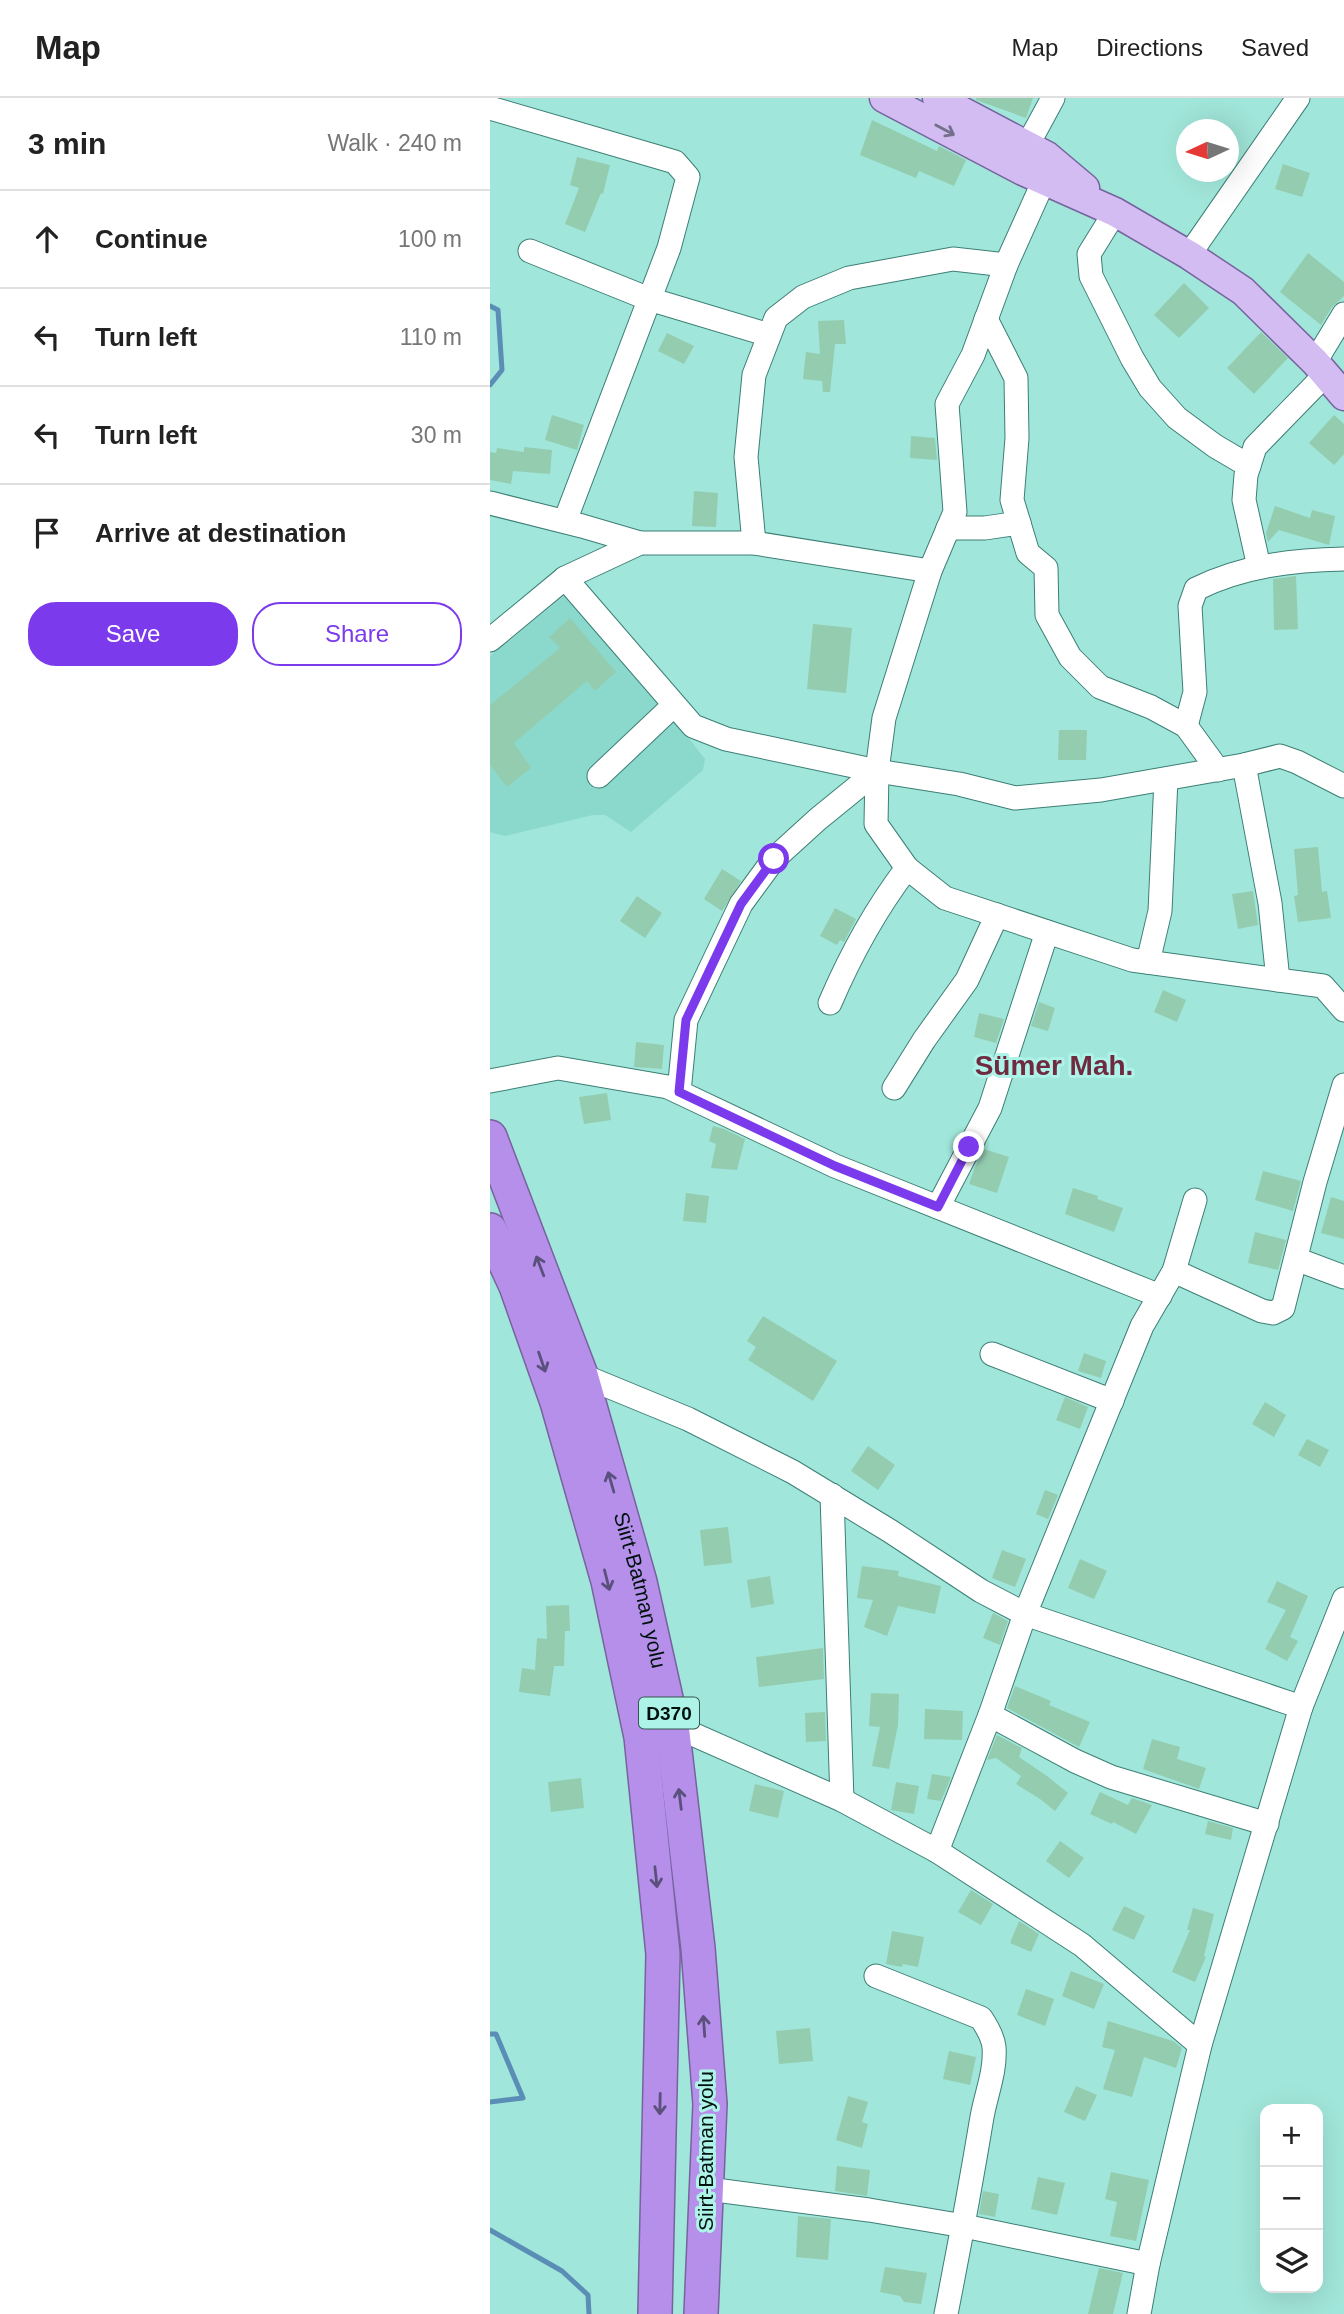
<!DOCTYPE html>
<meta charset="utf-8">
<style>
body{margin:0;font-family:Arial,sans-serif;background:#f6f6f6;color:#222}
.controls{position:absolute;right:21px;bottom:21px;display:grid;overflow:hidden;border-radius:14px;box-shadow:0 7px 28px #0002}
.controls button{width:63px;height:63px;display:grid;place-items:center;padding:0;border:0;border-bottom:2px solid #e0e0e0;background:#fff;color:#222;font:35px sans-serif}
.compass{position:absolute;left:686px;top:21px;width:63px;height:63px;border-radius:50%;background:#fff;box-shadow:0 7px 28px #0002;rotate:266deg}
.stop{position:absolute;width:21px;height:21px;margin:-16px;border:5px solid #7c3aed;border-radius:50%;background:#fff}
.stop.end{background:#7c3aed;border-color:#fff;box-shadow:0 2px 7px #0008}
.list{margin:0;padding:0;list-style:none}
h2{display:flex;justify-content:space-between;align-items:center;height:91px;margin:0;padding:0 28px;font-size:30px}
h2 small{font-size:23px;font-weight:400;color:#767676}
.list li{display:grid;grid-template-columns:46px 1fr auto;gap:21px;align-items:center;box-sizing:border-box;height:98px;padding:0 28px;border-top:2px solid #e0e0e0}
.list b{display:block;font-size:26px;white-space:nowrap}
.list em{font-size:23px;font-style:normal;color:#767676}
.actions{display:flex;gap:14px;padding:21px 28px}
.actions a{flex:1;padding:16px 0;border:2px solid #7c3aed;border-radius:28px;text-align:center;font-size:24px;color:#7c3aed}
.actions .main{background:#7c3aed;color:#fff}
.icon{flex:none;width:38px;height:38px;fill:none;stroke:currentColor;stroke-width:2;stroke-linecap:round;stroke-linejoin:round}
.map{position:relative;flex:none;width:854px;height:2216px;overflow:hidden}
header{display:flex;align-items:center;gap:42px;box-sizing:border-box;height:98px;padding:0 35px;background:#fff;border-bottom:2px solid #e0e0e0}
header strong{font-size:33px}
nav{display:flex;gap:38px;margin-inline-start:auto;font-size:24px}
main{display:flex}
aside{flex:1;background:#fff}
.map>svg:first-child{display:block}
.built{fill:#8bd9cc}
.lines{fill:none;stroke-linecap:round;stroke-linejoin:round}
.stream{stroke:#5a8eb6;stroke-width:5}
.building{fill:#94ccb0}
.minor-casing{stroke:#3c7f75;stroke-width:25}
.major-casing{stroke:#76639d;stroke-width:31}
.highway-casing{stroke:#76639d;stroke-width:36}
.minor{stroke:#fff;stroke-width:23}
.major{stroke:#d3bcf2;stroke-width:28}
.highway{stroke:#b58fea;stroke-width:33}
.oneway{stroke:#74708c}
.oneway2{stroke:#5a507c}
.route{stroke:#7c3aed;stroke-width:9}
.labels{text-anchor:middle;stroke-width:6;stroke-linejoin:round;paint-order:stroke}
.shield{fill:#aef3e7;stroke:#345650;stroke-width:2}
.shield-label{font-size:19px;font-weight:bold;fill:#00120f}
.street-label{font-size:21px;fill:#00120f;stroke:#aef3e7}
.district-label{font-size:28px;font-weight:bold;fill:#6f2a40;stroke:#aef3e7}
</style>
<header>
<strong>Map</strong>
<nav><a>Map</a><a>Directions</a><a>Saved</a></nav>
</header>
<main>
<aside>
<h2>3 min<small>Walk · 240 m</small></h2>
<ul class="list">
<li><svg class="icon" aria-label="ahead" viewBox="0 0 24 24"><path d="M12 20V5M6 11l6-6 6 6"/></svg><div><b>Continue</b></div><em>100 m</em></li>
<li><svg class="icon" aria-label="left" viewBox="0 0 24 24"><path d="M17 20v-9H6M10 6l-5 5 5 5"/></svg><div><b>Turn left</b></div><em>110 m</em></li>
<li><svg class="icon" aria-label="left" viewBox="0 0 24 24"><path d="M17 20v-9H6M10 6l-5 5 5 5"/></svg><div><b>Turn left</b></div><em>30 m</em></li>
<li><svg class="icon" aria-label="arrive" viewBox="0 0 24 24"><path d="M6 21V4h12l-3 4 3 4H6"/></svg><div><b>Arrive at destination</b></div></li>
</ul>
<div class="actions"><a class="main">Save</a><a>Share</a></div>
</aside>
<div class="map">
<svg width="854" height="2216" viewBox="0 0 854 2216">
<rect width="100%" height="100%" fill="#a1e6da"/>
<path class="built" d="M74,498L91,503L215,661L213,672L141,734L115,717H103L15,738L0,734V558Z"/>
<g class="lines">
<g class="stream">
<path d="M0,208L8,212L12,272L0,287"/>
<path d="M0,1936H6L33,2000L0,2004"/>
<path d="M0,2132L72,2173L98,2197L99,2216"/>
</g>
</g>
<g class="building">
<path d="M486,0H543L536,20L486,2Z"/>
<path d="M382,22L447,53L449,48L476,62L464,88L429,73L426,80L370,57Z"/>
<path d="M87,59L120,67L113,96L111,95L95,134L75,126L89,90L80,87Z"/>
<path d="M793,66L820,75L812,99L785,91Z"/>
<path d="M818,155L854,184V198L842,209L831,227L790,194Z"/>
<path d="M694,185L719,210L689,240L664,217Z"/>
<path d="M354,222L356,246H345L340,294H333L332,283L313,281L316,254L330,256L328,223Z"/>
<path d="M771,234L798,260L764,296L737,270Z"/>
<path d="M177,235L204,248L194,266L168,253Z"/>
<path d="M62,317L94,327L87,352L55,342Z"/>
<path d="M844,317L854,326V356L844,367L819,345Z"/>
<path d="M421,338L445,340L447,362L420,360Z"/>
<path d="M34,349L62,352L60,376L23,373L21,386L0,382V354L6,355L7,350L34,354Z"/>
<path d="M204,393L228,395L226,429L202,428Z"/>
<path d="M785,408L820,420L822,412L845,418L839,447L789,432L778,444L776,435Z"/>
<path d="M806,478L808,531L784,532L783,481Z"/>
<path d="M80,520L126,574L105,593L97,583L24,645L41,670L17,689L0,667V607L70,550L59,539Z"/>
<path d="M323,526L362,530L356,595L317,591Z"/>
<path d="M569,632H597L596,662H568Z"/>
<path d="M828,749L832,794L837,793L841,820L808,824L804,798L808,797L804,751Z"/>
<path d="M232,771L251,783L232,813L214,801Z"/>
<path d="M763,793L768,827L748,831L742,796Z"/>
<path d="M147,798L172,815L155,840L130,823Z"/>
<path d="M345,810L366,821L354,844L350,842L347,847L330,838Z"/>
<path d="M673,892L696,902L687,924L664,914Z"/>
<path d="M549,904L565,910L558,933L541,928Z"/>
<path d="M489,915L514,921L506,945L484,939Z"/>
<path d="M146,944L174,947L172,971L144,969Z"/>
<path d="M117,995L121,1022L94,1026L89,999Z"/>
<path d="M223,1028L234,1031L255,1041L247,1072L221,1070L226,1046L219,1043Z"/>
<path d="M494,1051L519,1059L507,1095L479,1086L485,1069Z"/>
<path d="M773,1073L811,1083L803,1113L765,1102Z"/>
<path d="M583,1090L608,1098L607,1101L633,1110L624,1134L575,1116Z"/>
<path d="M196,1095L219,1098L216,1125L193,1123Z"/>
<path d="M841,1099L854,1103V1141L831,1135Z"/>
<path d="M765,1134L796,1142L788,1172L758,1165Z"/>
<path d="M273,1218L347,1263L323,1303L258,1262L266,1249L257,1243Z"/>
<path d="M594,1255L616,1263L611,1280L588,1273Z"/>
<path d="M575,1299L598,1309L590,1331L566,1322Z"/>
<path d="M775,1304L796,1317L784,1339L762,1326Z"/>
<path d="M817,1341L839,1352L830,1369L808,1357Z"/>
<path d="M378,1348L405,1367L388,1392L361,1373Z"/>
<path d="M555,1392L568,1397L558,1421L546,1416Z"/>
<path d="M238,1429L242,1465L214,1468L210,1432Z"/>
<path d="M512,1452L536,1461L525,1489L502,1480Z"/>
<path d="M590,1461L617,1473L604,1501L578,1490Z"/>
<path d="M372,1468L409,1473L408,1478L451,1488L445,1516L408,1508L397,1538L374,1529L383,1502L367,1500Z"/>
<path d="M280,1478L284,1506L261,1510L257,1482Z"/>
<path d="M787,1483L818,1498L800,1539L808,1543L797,1563L775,1551L796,1512L777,1504Z"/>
<path d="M79,1507L80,1533H75L74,1568H64L60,1598L29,1594L32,1570L45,1572L47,1540L57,1541L56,1508Z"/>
<path d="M503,1515L518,1523L510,1547L493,1540Z"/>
<path d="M333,1550L334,1581L269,1589L266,1559Z"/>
<path d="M525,1588L561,1603L559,1607L600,1624L589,1649L517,1610Z"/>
<path d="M381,1595L409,1596L408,1627L399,1671L382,1668L390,1629L379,1628Z"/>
<path d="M435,1611L473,1613L472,1642L434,1641Z"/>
<path d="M335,1614L336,1643L316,1644L315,1615Z"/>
<path d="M507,1637L532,1650L529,1659L557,1678L578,1695L565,1713L550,1701L526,1686L531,1678L506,1660L497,1662Z"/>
<path d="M662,1641L690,1649L687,1661L716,1670L709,1691L653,1671Z"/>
<path d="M442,1676L461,1679L451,1703L437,1701Z"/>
<path d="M91,1680L94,1710L61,1714L58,1684Z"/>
<path d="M406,1684L429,1688L424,1716L401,1712Z"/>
<path d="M265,1686L294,1693L288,1720L259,1713Z"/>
<path d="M610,1694L638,1707L642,1700L662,1707L646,1736L623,1724L622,1726L600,1716Z"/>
<path d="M718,1723L743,1730L741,1742L715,1736Z"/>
<path d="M570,1743L594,1760L579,1780L556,1763Z"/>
<path d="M481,1792L503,1806L491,1827L468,1814Z"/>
<path d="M634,1808L655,1818L644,1842L622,1832Z"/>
<path d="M703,1810L724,1816L714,1858L716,1859L705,1884L682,1874L700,1832H697Z"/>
<path d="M529,1823L549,1836L541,1854L520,1845Z"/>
<path d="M402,1833L434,1839L428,1869L413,1866L412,1869L396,1866Z"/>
<path d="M581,1873L614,1886L604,1911L572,1898Z"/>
<path d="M536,1891L564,1901L555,1928L527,1917Z"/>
<path d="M618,1923L683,1943L692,1950L686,1970L654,1959L642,1999L613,1991L625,1952L612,1949Z"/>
<path d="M320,1930L323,1963L289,1966L286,1933Z"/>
<path d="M459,1953L486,1959L480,1987L453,1981Z"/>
<path d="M586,1988L607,1997L595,2023L574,2014Z"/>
<path d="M358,1998L378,2004L372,2024L378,2026L372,2050L346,2042Z"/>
<path d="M347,2068L380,2072L377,2098L345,2093Z"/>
<path d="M621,2074L659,2082L646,2143L620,2138L627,2104L615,2101Z"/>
<path d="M548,2079L575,2085L567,2117L541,2111Z"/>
<path d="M493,2093L509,2096L505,2119L489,2116Z"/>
<path d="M308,2118L341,2121L338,2162L306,2159Z"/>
<path d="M395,2169L437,2175L431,2206L414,2204L410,2198L390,2194Z"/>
<path d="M609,2170L633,2175L623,2216H598Z"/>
</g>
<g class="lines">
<defs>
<g id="minor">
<path d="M0,10L185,64L198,79L179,150L75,423"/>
<path d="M537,48L563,0"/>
<path d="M560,69L516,167L483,257L457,306L465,414L440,473L394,620L387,673L386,726L417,770L455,800L642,862L833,888L854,912"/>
<path d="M625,114L599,156L601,178L642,260L660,290L687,320L725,348L759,368"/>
<path d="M40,153L159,201L279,237"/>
<path d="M699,157L808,0"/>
<path d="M496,221L526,280L527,340L522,402L538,455L556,470L557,517L580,559L610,589L661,609L696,628L728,672"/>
<path d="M825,264L854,216"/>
<path d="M0,405L92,428L150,445"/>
<path d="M458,430H495L529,425"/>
<path d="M264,445L256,359L264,277L286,220L313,199L359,180L463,161L516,167"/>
<path d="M769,469L754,402L756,377L765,349L836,276"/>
<path d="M75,480L203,628L236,641L387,673L469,686L525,700L611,692L754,667L790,658L807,664L854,688"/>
<path d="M0,542L75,480L150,445H264L440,473"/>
<path d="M696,628L705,594L700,508L706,491C752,468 803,462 854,461"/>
<path d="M754,667L780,805L788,882"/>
<path d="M109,678L184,607"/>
<path d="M658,864L670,813L676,681"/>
<path d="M340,905C361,856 385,812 417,770"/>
<path d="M0,983L68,970L178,989L345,1068L670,1198"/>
<path d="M404,990L434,942L477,882L507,817"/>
<path d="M189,994L196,922L251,806L284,761L328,721L387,673"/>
<path d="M448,1109L500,1010L557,834"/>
<path d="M806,1161L854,1179"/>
<path d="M684,1173L772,1213L783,1215L793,1210L825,1084L854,987"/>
<path d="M502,1256L622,1303"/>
<path d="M91,1277L198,1321L303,1374L400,1433L491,1493L535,1516L811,1609"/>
<path d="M342,1397L352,1702"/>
<path d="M500,1617L585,1663L621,1679L777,1726"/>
<path d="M182,1627L352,1702L447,1753L592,1847L710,1947"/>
<path d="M447,1753L500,1617L535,1516L652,1228L684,1173L705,1102"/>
<path d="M386,1878L491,1920C497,1929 503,1939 504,1949C506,1973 496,1996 492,2019C481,2085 469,2150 456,2216"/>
<path d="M218,2091L379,2112L474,2128L658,2166"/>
<path d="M649,2216L658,2166L710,1947L811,1609L854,1501"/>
</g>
<g id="major">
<path d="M394,0L533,73L625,114L699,157L753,193L825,264L854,298"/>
<path d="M447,0L557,58L595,90"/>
</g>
<g id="highway">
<path id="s1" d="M0,1039L91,1277L150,1484L182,1627L208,1850L220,2006L211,2216"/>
<path d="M0,1132L26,1188L67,1304L118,1483L151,1639L173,1856L165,2216"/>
</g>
</defs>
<use href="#minor" class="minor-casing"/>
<use href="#major" class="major-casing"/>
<use href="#highway" class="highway-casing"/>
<use href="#minor" class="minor"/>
<use href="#major" class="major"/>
<use href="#highway" class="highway"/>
</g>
<defs><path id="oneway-shaft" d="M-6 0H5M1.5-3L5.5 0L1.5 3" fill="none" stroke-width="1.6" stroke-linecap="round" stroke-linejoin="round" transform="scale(1.75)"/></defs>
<use class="oneway" href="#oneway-shaft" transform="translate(455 32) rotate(28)"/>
<g class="oneway2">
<use href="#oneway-shaft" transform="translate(50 1168) rotate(-111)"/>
<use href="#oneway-shaft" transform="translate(52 1264) rotate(71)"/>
<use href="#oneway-shaft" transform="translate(121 1384) rotate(-106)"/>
<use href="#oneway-shaft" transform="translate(117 1482) rotate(76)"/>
<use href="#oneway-shaft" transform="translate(190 1701) rotate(-97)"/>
<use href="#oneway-shaft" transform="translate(166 1779) rotate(84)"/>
<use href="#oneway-shaft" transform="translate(214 1928) rotate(-94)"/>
<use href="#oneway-shaft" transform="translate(170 2006) rotate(91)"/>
</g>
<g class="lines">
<path class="route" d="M284,761L251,806L196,922L189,994L345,1068L448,1109L479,1049"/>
</g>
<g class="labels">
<rect class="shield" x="149" y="1599.5" width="60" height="31" rx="5"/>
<g class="shield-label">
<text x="179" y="1622">D370</text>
</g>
<g class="street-label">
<text dy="7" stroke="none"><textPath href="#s1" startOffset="478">Siirt-Batman yolu</textPath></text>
<text transform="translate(216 2053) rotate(-90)" y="7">Siirt-Batman yolu</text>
</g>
<g class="district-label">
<text x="564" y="977">Sümer Mah.</text>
</g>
</g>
</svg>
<div class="controls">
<button>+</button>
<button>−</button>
<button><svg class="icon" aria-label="layers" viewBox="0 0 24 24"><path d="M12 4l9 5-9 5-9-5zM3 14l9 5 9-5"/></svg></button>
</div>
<svg class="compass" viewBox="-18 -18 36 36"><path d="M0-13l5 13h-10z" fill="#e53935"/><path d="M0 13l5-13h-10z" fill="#767676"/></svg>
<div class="stop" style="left:284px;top:761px"></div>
<div class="stop end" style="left:479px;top:1049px"></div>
</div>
</main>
